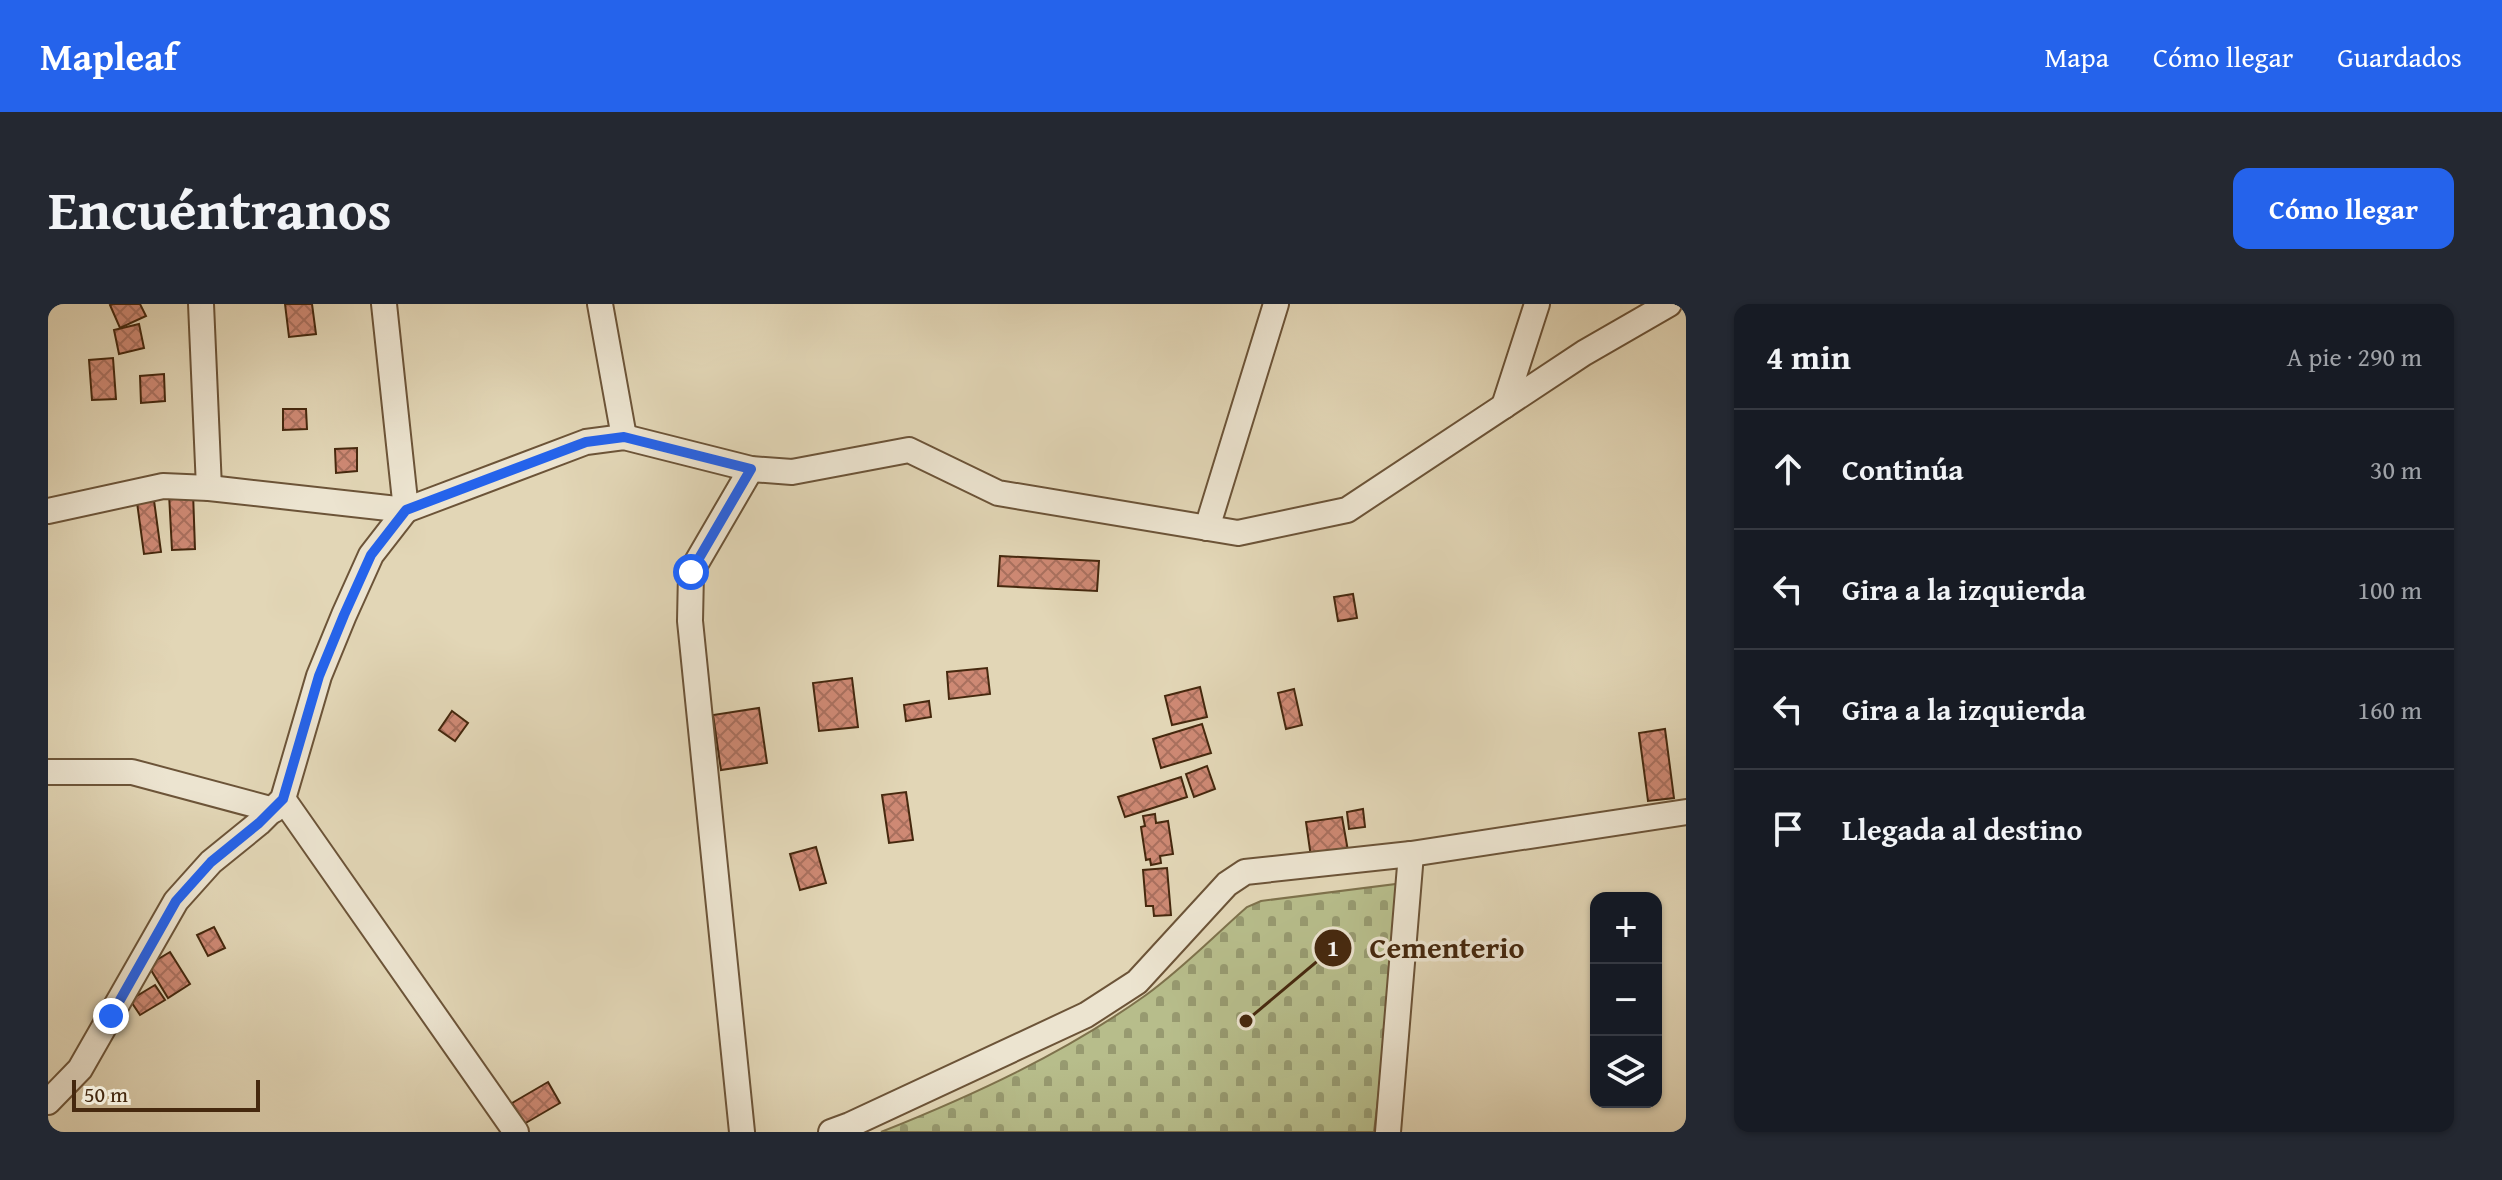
<!DOCTYPE html>
<html lang="es">
<meta charset="utf-8">
<style>
body{margin:0;font-family:"Gentium Book Plus",serif;background:#242831;color:#f1f3f6}
.controls{position:absolute;right:24px;bottom:24px;display:grid;overflow:hidden;border-radius:16px;box-shadow:0 2px 6px #0004}
.controls button{width:72px;height:72px;display:grid;place-items:center;padding:0;border:0;border-bottom:2px solid #363941;background:#171b24;color:#f1f3f6;font:40px sans-serif}
.scale{position:absolute;left:24px;bottom:20px;width:188px;box-sizing:border-box;padding-left:8px;border:4px solid #45280e;border-top:0;font-size:22px;line-height:28px;white-space:nowrap;color:#45280e;-webkit-text-stroke:6px #ece4d0;paint-order:stroke}
.stop{position:absolute;width:24px;height:24px;margin:-18px;border:6px solid #2563eb;border-radius:50%;background:#fff}
.stop.end{background:#2563eb;border-color:#fff;box-shadow:0 2px 8px #0008}
.list{margin:0;padding:0;list-style:none}
h2{display:flex;justify-content:space-between;align-items:center;height:104px;margin:0;padding:0 32px;font-size:34px}
h2 small{font-size:26px;font-weight:400;color:#9ea1a6}
.list li{display:grid;grid-template-columns:52px 1fr auto;gap:24px;align-items:center;box-sizing:border-box;height:120px;padding:0 32px;border-top:2px solid #363941}
.list b{display:block;font-size:30px;white-space:nowrap}
.list em{font-size:26px;font-style:normal;color:#9ea1a6}
.icon{flex:none;width:44px;height:44px;fill:none;stroke:currentColor;stroke-width:2;stroke-linecap:round;stroke-linejoin:round}
.map{position:relative;flex:none;width:1638px;height:828px;overflow:hidden;border-radius:16px}
header{display:flex;align-items:center;gap:48px;box-sizing:border-box;height:112px;padding:0 40px;background:#2563eb;color:#fff}
header strong{font-size:38px}
nav{display:flex;gap:44px;margin-inline-start:auto;font-size:28px}
.intro{display:flex;align-items:center;justify-content:space-between;box-sizing:border-box;height:192px;padding:0 48px}
h1{margin:0;font-size:56px}
.button{padding:20px 36px;border-radius:16px;background:#2563eb;color:#fff;font-size:28px;font-weight:700}
main{display:flex;gap:48px;padding:0 48px}
aside{flex:1;background:#171b24;border-radius:16px;box-shadow:0 2px 6px #0004}
.map>svg:first-child{display:block}
.cemetery{fill:url(#cemetery-stones);stroke:#7e724c;stroke-width:2}
.building{fill:url(#building-cross-hatch);stroke:#45280e;stroke-width:2}
.lines{fill:none;stroke-linecap:round;stroke-linejoin:round}
.street-casing{stroke:#6c5438;stroke-width:28}
.street{stroke:#ece4d0;stroke-width:24}
.route{stroke:#2563eb;stroke-width:10}
.leader{fill:none;stroke:#45280e;stroke-width:3}
.callout-dot{fill:#45280e;stroke:#ece4d0;stroke-width:3}
.mark-label{font-size:24px;text-anchor:middle;font-weight:bold;fill:#fff}
.callout-label{font-size:30px;text-anchor:middle;font-weight:bold;fill:#45280e;stroke:#ece4d0;stroke-width:7;stroke-linejoin:round;paint-order:stroke}
</style>
<header>
<strong>Mapleaf</strong>
<nav><a>Mapa</a><a>Cómo llegar</a><a>Guardados</a></nav>
</header>
<div class="intro"><h1>Encuéntranos</h1><a class="button">Cómo llegar</a></div>
<main>
<div class="map">
<svg width="1638" height="828" viewBox="0 0 1638 828">
<defs>
<pattern id="cemetery-stones" width="16" height="16" patternUnits="userSpaceOnUse" patternTransform="scale(2)"><rect width="16" height="16" fill="#b7bd8b"/><path d="M2 7V4a2 2 0 0 1 4 0v3zM10 15v-3a2 2 0 0 1 4 0v3z" fill="#979a70"/></pattern>
<pattern id="building-cross-hatch" width="8" height="8" patternUnits="userSpaceOnUse" patternTransform="scale(2)"><rect width="8" height="8" fill="#ce8974"/><path d="M0 0l8 8M0 8l8-8" fill="none" stroke="#a9705e"/></pattern>
</defs>
<rect width="100%" height="100%" fill="#e2d6b6"/>
<filter id="stains"><feTurbulence type="fractalNoise" baseFrequency=".0025" numOctaves="4"/><feColorMatrix values="0 0 0 0 .2 0 0 0 0 .09 0 0 0 0 .02 0 0 0 .5 -.17"/></filter>
<radialGradient id="worn" r=".72"><stop offset=".6" stop-color="#630" stop-opacity="0"/><stop offset="1" stop-color="#630" stop-opacity=".3"/></radialGradient>
<path class="cemetery" d="M1356,579L1326,828H833C926,791 1017,749 1098,691C1134,665 1166,632 1199,603L1213,597Z"/>
<g class="building">
<path d="M65,0H92L98,12L72,24L62,1Z"/>
<path d="M237,0H264L268,30L241,33Z"/>
<path d="M91,20L96,44L71,50L66,26Z"/>
<path d="M65,54L68,95L44,96L41,56Z"/>
<path d="M116,70L117,97L93,99L92,72Z"/>
<path d="M235,105H258L259,125L235,126Z"/>
<path d="M309,144V167L288,169L287,145Z"/>
<path d="M145,188L147,245L124,246L121,190Z"/>
<path d="M105,189L113,248L96,250L88,191Z"/>
<path d="M952,252L1051,257L1049,287L950,282Z"/>
<path d="M1305,290L1309,314L1290,317L1286,293Z"/>
<path d="M939,364L942,390L901,395L899,368Z"/>
<path d="M804,374L810,423L771,427L765,379Z"/>
<path d="M1152,383L1159,413L1124,421L1117,392Z"/>
<path d="M1246,385L1254,421L1238,425L1230,389Z"/>
<path d="M881,397L883,413L858,417L856,401Z"/>
<path d="M711,404L719,459L673,466L665,411Z"/>
<path d="M404,407L420,419L407,437L391,426Z"/>
<path d="M1154,420L1163,449L1113,464L1105,435Z"/>
<path d="M1617,425L1626,494L1600,497L1591,429Z"/>
<path d="M1159,462L1167,485L1146,493L1138,470Z"/>
<path d="M1133,473L1139,493L1077,513L1070,493Z"/>
<path d="M858,488L865,536L841,539L834,491Z"/>
<path d="M1315,505L1317,523L1301,525L1299,508Z"/>
<path d="M1107,510L1108,519L1120,517L1125,550L1112,552L1113,559L1103,561L1102,555L1098,556L1093,523L1097,522L1095,512Z"/>
<path d="M1294,513L1300,547L1263,553L1258,518Z"/>
<path d="M768,543L778,579L752,586L742,550Z"/>
<path d="M1119,564L1123,611L1106,612L1105,602H1098L1095,566Z"/>
<path d="M166,623L177,644L160,652L149,631Z"/>
<path d="M122,648L142,680L120,694L100,661Z"/>
<path d="M107,681L117,696L92,711L82,696Z"/>
<path d="M500,778L512,799L476,820L464,799Z"/>
</g>
<g class="lines">
<defs>
<g id="street">
<path d="M153,0L161,184"/>
<path d="M552,0L576,133"/>
<path d="M1456,102L1489,0"/>
<path d="M0,207L115,182L161,184L358,206L538,138L576,133L703,165L744,168L861,146L950,189L1190,229L1299,206L1536,49L1621,0"/>
<path d="M1159,224L1228,0"/>
<path d="M0,468H84L226,506"/>
<path d="M235,495L468,828"/>
<path d="M0,798L32,765L128,597L163,558L211,519L235,495L271,372L296,311L323,251L358,206L336,0"/>
<path d="M694,828L642,317L643,268L703,165"/>
<path d="M783,828L802,821L1038,711L1089,678L1179,580L1197,568L1363,550L1638,508"/>
<path d="M1340,828L1363,550"/>
</g>
</defs>
<use href="#street" class="street-casing"/>
<use href="#street" class="street"/>
</g>
<g class="lines">
<path class="route" d="M63,712L128,597L163,558L211,519L235,495L271,372L296,311L323,251L358,206L538,138L576,133L703,165L643,268"/>
</g>
<path class="leader" d="M1198 717L1285 644"/>
<g class="callout-dot">
<circle cx="1198" cy="717" r="8"/>
<circle cx="1285" cy="644" r="20"/>
</g>
<g class="mark-label">
<text x="1285" y="652">1</text>
</g>
<g class="callout-label">
<text x="1399" y="654">Cementerio</text>
</g>
<rect width="100%" height="100%" filter="url(#stains)"/>
<rect width="100%" height="100%" fill="url(#worn)"/>
</svg>
<div class="controls">
<button>+</button>
<button>−</button>
<button><svg class="icon" aria-label="layers" viewBox="0 0 24 24"><path d="M12 4l9 5-9 5-9-5zM3 14l9 5 9-5"/></svg></button>
</div>
<div class="scale">50 m</div>
<div class="stop" style="left:643px;top:268px"></div>
<div class="stop end" style="left:63px;top:712px"></div>
</div>
<aside>
<h2>4 min<small>A pie · 290 m</small></h2>
<ul class="list">
<li><svg class="icon" aria-label="ahead" viewBox="0 0 24 24"><path d="M12 20V5M6 11l6-6 6 6"/></svg><div><b>Continúa</b></div><em>30 m</em></li>
<li><svg class="icon" aria-label="left" viewBox="0 0 24 24"><path d="M17 20v-9H6M10 6l-5 5 5 5"/></svg><div><b>Gira a la izquierda</b></div><em>100 m</em></li>
<li><svg class="icon" aria-label="left" viewBox="0 0 24 24"><path d="M17 20v-9H6M10 6l-5 5 5 5"/></svg><div><b>Gira a la izquierda</b></div><em>160 m</em></li>
<li><svg class="icon" aria-label="arrive" viewBox="0 0 24 24"><path d="M6 21V4h12l-3 4 3 4H6"/></svg><div><b>Llegada al destino</b></div></li>
</ul>
</aside>
</main>
